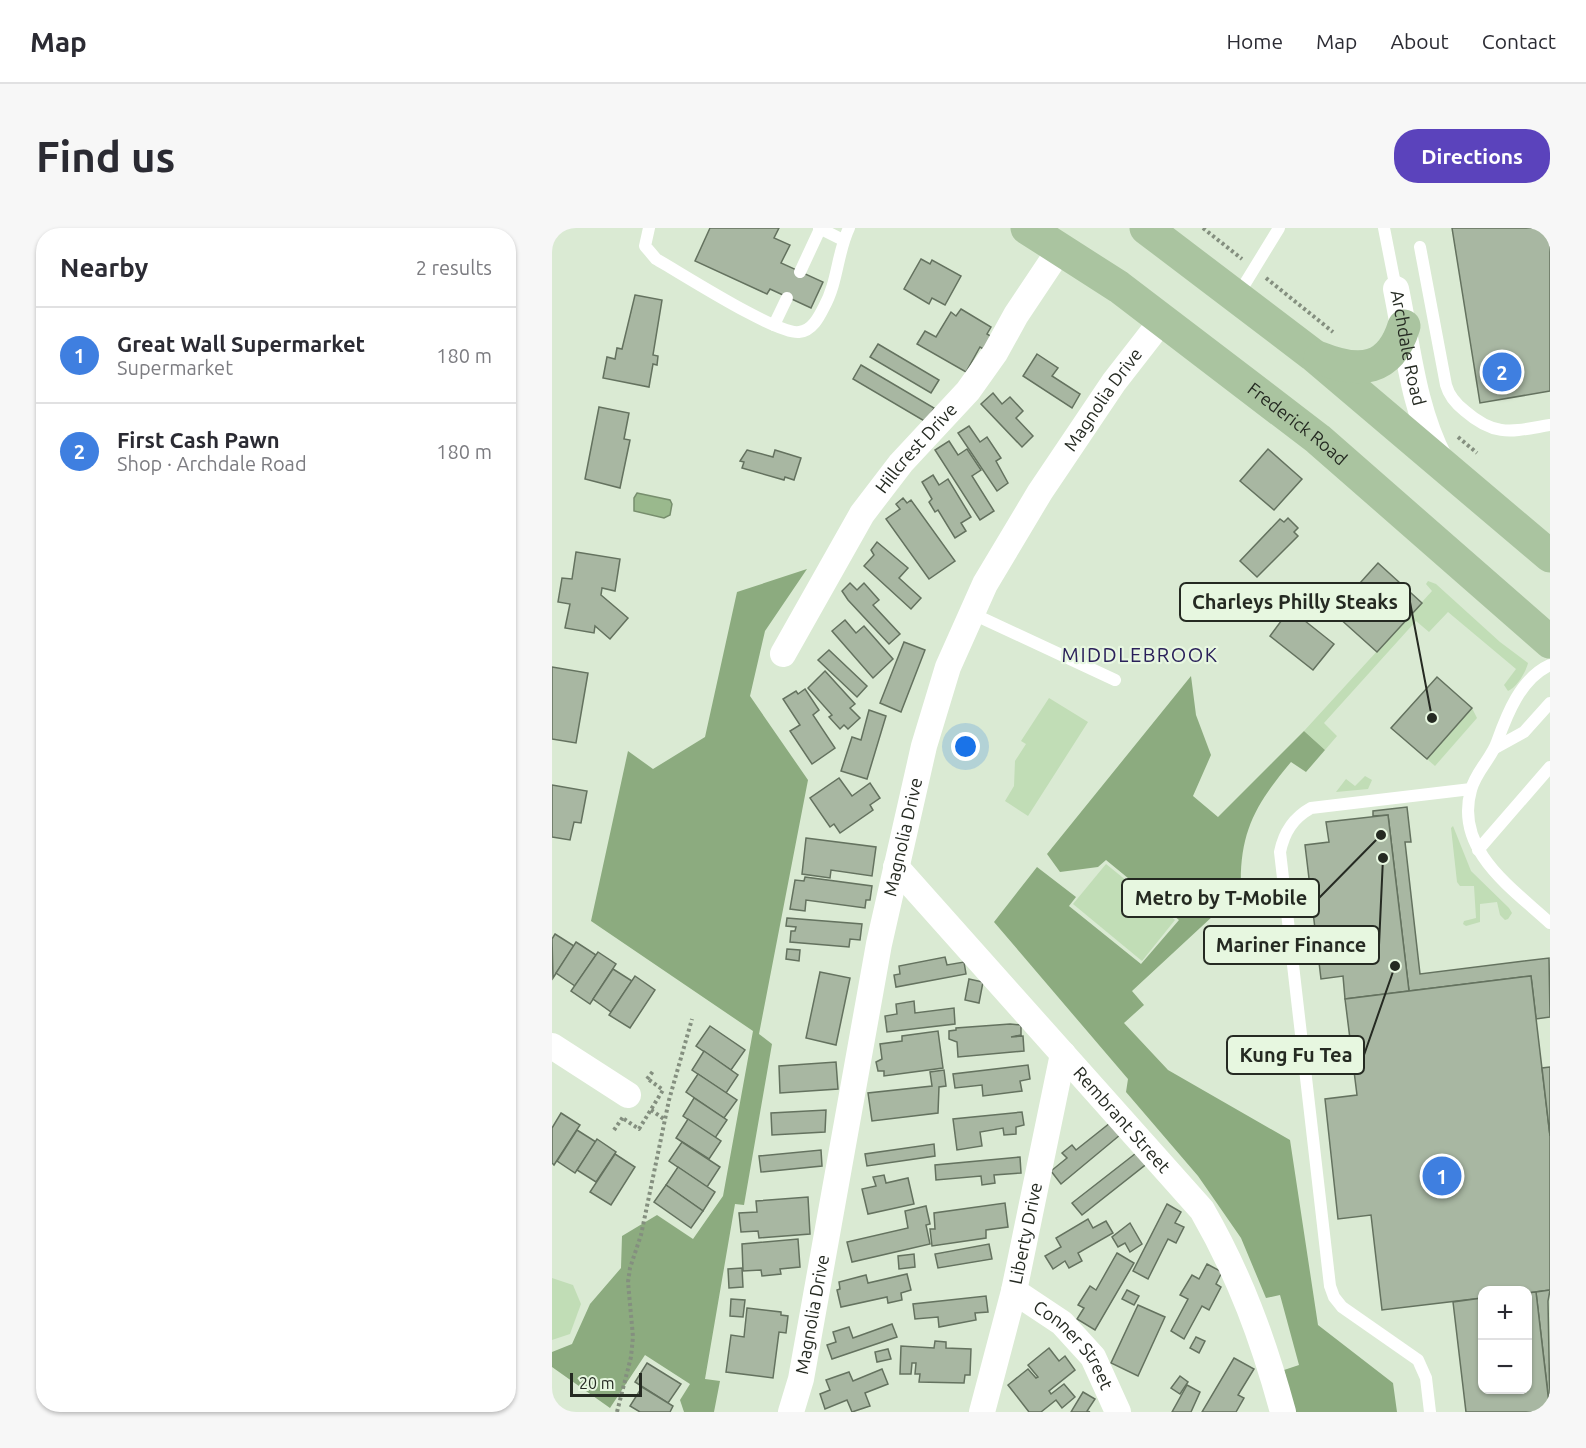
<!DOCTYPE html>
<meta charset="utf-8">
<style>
body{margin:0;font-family:Ubuntu,sans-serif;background:#f7f7f7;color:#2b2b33}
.controls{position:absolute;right:18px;bottom:18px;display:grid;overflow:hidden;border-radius:12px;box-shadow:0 2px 4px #0004}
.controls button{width:54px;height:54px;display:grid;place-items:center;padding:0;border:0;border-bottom:2px solid #e1e1e2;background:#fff;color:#2b2b33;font:30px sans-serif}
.scale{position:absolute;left:18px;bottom:15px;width:72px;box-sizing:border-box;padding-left:6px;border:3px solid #252a22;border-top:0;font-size:16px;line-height:21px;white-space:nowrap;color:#252a22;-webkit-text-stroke:4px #e7f7e0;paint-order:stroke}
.you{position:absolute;left:414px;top:519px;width:21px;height:21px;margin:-15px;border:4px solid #fff;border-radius:50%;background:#1a73e8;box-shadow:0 0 0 9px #1a73e833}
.badge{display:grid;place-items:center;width:39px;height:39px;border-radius:50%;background:#5b43bc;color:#fff;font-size:20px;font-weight:700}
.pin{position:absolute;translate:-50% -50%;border:3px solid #fff;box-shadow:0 2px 6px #0006}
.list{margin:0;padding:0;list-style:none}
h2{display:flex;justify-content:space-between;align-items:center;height:78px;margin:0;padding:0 24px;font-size:26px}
h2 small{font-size:20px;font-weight:400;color:#7c7c81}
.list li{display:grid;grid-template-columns:39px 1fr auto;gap:18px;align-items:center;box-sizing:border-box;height:96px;padding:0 24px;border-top:2px solid #e1e1e2}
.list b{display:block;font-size:22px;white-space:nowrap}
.list p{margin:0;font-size:20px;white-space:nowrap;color:#7c7c81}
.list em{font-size:20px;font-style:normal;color:#7c7c81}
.map{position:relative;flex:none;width:998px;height:1184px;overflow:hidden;border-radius:24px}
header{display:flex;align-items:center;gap:36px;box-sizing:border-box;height:84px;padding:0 30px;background:#fff;border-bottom:2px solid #e1e1e2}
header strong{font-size:28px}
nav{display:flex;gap:33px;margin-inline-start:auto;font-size:21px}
.intro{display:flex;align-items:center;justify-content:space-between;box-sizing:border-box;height:144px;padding:0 36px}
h1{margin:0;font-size:42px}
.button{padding:15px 27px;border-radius:24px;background:#5b43bc;color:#fff;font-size:21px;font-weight:700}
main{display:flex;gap:36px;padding:0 36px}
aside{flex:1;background:#fff;border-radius:24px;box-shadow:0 2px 4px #0004}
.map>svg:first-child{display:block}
.green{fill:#c1ddb6}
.forest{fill:#8cab7f}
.water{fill:#9ab98d;stroke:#778e6d;stroke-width:1.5}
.building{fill:#a8b7a2;stroke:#64725f;stroke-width:1.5}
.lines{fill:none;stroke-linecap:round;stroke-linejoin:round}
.path{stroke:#848f7f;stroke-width:4;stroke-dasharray:3 3;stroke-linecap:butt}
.service{stroke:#fff;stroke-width:12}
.minor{stroke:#fff;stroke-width:26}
.primary{stroke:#aac4a0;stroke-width:33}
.labels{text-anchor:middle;stroke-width:4.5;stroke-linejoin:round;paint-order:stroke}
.street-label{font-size:18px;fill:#252a22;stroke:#e7f7e0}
.neighbourhood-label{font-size:20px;letter-spacing:1.5px;fill:#2a205a;stroke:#e7f7e0}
.leader{fill:none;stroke:#252a22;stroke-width:2}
.callout-dot{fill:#252a22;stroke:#e7f7e0;stroke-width:2}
.callout{fill:#e7f7e0;stroke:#252a22;stroke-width:2}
.callout-label{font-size:20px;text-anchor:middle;font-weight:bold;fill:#252a22}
</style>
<header>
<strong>Map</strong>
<nav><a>Home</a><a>Map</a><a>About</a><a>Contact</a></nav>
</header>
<div class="intro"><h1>Find us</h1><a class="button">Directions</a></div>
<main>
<aside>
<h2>Nearby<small>2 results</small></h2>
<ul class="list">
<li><span class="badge" style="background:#3f7fe0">1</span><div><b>Great Wall Supermarket</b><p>Supermarket</p></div><em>180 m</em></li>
<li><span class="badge" style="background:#3f7fe0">2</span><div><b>First Cash Pawn</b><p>Shop · Archdale Road</p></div><em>180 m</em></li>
</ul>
</aside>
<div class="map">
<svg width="998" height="1184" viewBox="0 0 998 1184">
<rect width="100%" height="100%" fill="#daead3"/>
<g class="green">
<path d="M876,353L884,356L948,414L976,435C974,444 965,459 956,463L952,457L964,441L896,384L877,404L864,393L772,495L785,508L773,522L752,503L880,363L874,356Z"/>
<path d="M497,470L536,494L476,588L453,573L462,558L463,533L474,516L469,513Z"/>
<path d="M920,480L925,490L883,538L875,531Z"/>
<path d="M813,548L820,552L816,561L784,564L794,551L803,558Z"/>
<path d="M901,598L919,643L957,680L960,685L956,691L953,692L948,687L945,674L928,676V694L914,698L911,696L912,693L924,690L922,658H908L905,654L899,600Z"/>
<path d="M554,636L623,692L590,733L521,676Z"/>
<path d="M0,1050L21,1057L29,1076L18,1106L0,1112Z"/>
</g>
<g class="forest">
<path d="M255,341L213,403L198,468L256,552L207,806L220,816L192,977L183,976L153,1151L168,1153L162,1184H132L128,1172L138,1156L93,1127L58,1180L0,1139V1124L20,1116L38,1076L69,1040L70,1008L105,987L141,1011L171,968L201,803L39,693L76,523L101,541L153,509L185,364Z"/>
<path d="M639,448L644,487L659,527L641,568L666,589L752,503L773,522L754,544L739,534C703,577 687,605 689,662L580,763L592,777L572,795L616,842L738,912L766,1097L841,1155L845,1184H743L732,1142L747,1137L728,1067L714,1070L689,1010L646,948L574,864L576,851L442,694L485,639L524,669L517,678L589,736L627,692L554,632L546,639L508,644L495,626Z"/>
</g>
<path class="water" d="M85,265L118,272L120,276L118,287L112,290L82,283V270Z"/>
<g class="building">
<path d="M158,0H227L222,10L238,17L229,35L271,54L259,80L218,61L215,66L143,33Z"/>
<path d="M900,0H998V163L928,175Z"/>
<path d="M369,31L378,36L380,32L409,48L393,77L380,70L377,76L352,61Z"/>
<path d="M83,67L110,72L101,127L106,128L105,137L101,136L97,159L51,150L55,129L63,131L65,120L70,121Z"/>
<path d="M409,81L439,99L435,106L440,109L433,122L428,119L414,144L365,116L373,103L384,109L399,84L404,88Z"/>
<path d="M326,116L387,152L379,165L318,129Z"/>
<path d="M485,126L506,140L500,148L528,166L520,180L471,148Z"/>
<path d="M309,137L382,180L374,194L301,151Z"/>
<path d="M441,165L450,176L458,169L471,183L464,190L481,208L470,219L429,176Z"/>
<path d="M47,179L77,185L72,211L78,212L68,260L33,251Z"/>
<path d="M417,198L428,214L435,209L449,230L444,233L456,255L445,263L406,205Z"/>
<path d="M397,213L406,227L415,221L429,242L420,248L442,283L428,292L383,222Z"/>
<path d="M716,221L750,251L722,282L688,253Z"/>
<path d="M195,222L221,229L223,222L249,230L242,252L233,249L232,252L190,240L192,234L188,233Z"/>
<path d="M381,247L387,257L396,251L419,289L409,295L414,303L403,310L386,282L383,284L377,274L380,271L370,254Z"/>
<path d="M351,270L355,275L359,272L403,333L377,351L334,291L348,281L344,276Z"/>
<path d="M736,290L746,300L742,304L746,308L705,349L688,333L728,291L732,294Z"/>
<path d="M325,314L356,340L347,350L369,370L359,381L312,338L322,327L319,322Z"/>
<path d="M24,324L68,331L63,363L50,360L49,367L76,390L58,411L43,398L42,405L13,400L18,376L6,374L10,350L20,351Z"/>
<path d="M826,335L870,375L825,424L786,389L803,369L799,365Z"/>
<path d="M298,355L305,362L312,355L327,372L321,377L348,406L337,416L296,372L290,363Z"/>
<path d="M738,381L782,416L761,442L718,408Z"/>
<path d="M293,392L304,405L312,398L341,431L321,450L280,403Z"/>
<path d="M352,414L373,422L349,484L328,475Z"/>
<path d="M277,422L315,458L305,469L266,432Z"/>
<path d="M0,439L36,445L24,515L0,511Z"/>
<path d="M273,443L303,476L298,480L308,490L296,501L292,497L288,501L277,489L280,487L256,460Z"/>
<path d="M885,449L920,480L875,531L839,500Z"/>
<path d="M253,461L267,482L261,487L283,520L260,536L238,503L248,497L231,471L244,463L246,466Z"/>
<path d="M317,482L334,488L315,551L289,543L300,509L309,512Z"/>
<path d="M287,550L300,568L318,555L328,570L318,577L321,582L288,605L282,596L278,599L258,570Z"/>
<path d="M0,557L35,563L29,595L22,594L18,612L0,609Z"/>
<path d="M855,579L859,614H853L868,746L997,730L998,789L984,791L979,748L857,763L836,587L821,588V583Z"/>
<path d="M836,587L857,763L793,771L791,748L769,751L753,617L777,614L774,594Z"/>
<path d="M254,610L324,619L320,648L279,642L278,650L250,646Z"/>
<path d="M253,649L320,658L318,672H314L313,680L254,672L253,683L238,681L243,652L252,653Z"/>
<path d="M235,690L310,696L308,712L298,711L297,719L238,714L239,703H243L244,699L234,698Z"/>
<path d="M3,706L22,718L1,750L0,711Z"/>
<path d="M24,714L44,727L23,758L4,745Z"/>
<path d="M235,721L248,722L247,733L234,731Z"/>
<path d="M46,724L64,736L38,776L19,763Z"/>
<path d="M393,729L395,737L412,734L414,746L344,759L342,747L348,746L347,738Z"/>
<path d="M61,741L80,753L59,784L41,771Z"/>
<path d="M268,744L298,750L284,817L254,810Z"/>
<path d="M83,748L103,762L78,800L57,787Z"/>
<path d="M979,748L998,908V1062L975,1065V1062H930V1070L830,1082L819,987L786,991L773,871L805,867L793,771Z"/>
<path d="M417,751L431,754L427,775L413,772Z"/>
<path d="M362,773L363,785L402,780L403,796L335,804L333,788L345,786L344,776Z"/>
<path d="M458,796L469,797V807L459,809L471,808L472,823L406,829L405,814L397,811V803L404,802V800Z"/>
<path d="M158,798L193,822L179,842L144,818Z"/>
<path d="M386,803L391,840L332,848V843H326L324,834L330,831L328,816L350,813V808Z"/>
<path d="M152,823L186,847L174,865L140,842Z"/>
<path d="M284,834L286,861L228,865L227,838Z"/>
<path d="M476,837L478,851L468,853L470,863L431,868L430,857L403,860L401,846Z"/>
<path d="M998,839V908L990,840Z"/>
<path d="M392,842L394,858L387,859L386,885L320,893L316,865L380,858L378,844Z"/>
<path d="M146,846L185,872L172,890L134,864Z"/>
<path d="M142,870L175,892L163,910L131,888Z"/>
<path d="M274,882L273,904L220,907L219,885Z"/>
<path d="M470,884L472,897L464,899V906L452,907L451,900L428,904L430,918L405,922L401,891Z"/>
<path d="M9,885L28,897L2,937L0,935V900Z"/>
<path d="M136,891L169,913L157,931L124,910Z"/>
<path d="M558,895L568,907L509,956L499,943L515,930L510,925L520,917L524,922Z"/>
<path d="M25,902L44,914L23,945L5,933Z"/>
<path d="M45,911L64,924L44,954L25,942Z"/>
<path d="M130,914L168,939L155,959L117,933Z"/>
<path d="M382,916L383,928L315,938L313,926Z"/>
<path d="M269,922L270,938L209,944L207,928Z"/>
<path d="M588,922L597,934L530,987L520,975Z"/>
<path d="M63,926L83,939L59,977L38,964Z"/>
<path d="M468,929L469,945L442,947L443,955L430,957L429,948L384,952L383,937Z"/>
<path d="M126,939L163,964L151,983L114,957Z"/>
<path d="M332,947L334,955L356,950L362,976L316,986L310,961L324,958L321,949Z"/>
<path d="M114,957L151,983L139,1000L102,974Z"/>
<path d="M256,969L258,1006L207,1010L206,1003L189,1004L187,985L205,984L204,973Z"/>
<path d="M453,975L456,999L434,1002V1010L380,1018L378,1001H383L382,985Z"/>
<path d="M615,976L629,984L623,995L632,999L624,1015L616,1011L596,1051L581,1043Z"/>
<path d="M374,978L378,996L374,997L378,1016L300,1034L295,1014L356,1000L353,983Z"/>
<path d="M536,991L541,1000L554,993L561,1005L526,1025L530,1033L517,1040L513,1033L501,1041L493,1028L509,1019L504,1010Z"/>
<path d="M578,995L590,1016L578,1024L573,1015L566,1019L560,1009Z"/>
<path d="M246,1011L248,1039L228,1041L229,1046L210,1048L209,1042L191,1043L190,1016Z"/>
<path d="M437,1016L440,1031L386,1040L383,1026Z"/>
<path d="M565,1025L582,1035L543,1102L525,1091L532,1080L526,1077L538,1058L544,1062Z"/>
<path d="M362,1026L363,1039L347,1041L346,1028Z"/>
<path d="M655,1036L670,1044L664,1056L669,1059L657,1082L650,1078L632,1111L619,1103L636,1071L628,1067L640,1047L647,1051Z"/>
<path d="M190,1040L191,1059L177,1060L176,1041Z"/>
<path d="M355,1046L359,1062L349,1065L350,1072L336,1075L335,1069L289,1079L285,1062L288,1061L287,1054L314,1047L316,1055Z"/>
<path d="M575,1062L587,1068L582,1077L570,1071Z"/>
<path d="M998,1062L996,1073L998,1183L984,1064Z"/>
<path d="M984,1064L998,1184H914L901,1074L930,1070V1162H975V1065Z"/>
<path d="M434,1068L436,1084L423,1085L424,1092L387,1099L386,1089L363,1091L361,1076Z"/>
<path d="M179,1071L193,1072L191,1089L178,1088Z"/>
<path d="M586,1077L613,1089L586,1148L559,1135Z"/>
<path d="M195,1080L229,1084V1087L236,1088L234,1105L227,1104L221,1150L174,1144L179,1107L192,1109Z"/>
<path d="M340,1096L345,1109L280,1131L275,1117L284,1114L281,1104L297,1099L301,1110Z"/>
<path d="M644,1109L653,1113L647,1125L638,1120Z"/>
<path d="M383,1113L394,1114V1120L419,1121L418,1147H413L412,1155L367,1154L368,1146H363L364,1135H360L359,1146H348L349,1118L382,1120Z"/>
<path d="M497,1120L507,1133L513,1128L523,1142L497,1163L499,1166L512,1156L523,1169L510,1180L504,1172L489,1184H477L456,1157L476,1141L484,1150L486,1149L476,1137Z"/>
<path d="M336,1121L339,1131L325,1134L323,1124Z"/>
<path d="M682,1130L702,1141L686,1167L692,1170L684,1184H650Z"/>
<path d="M95,1135L129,1156L116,1175L83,1154Z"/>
<path d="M330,1141L336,1156L313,1165L318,1178L300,1184L295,1172L273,1181L268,1166L278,1162L274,1152L297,1144L301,1153Z"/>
<path d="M628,1148L636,1154L628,1166L619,1160Z"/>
<path d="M635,1157L648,1164L639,1184H620Z"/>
<path d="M90,1159L121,1178L118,1184H88L78,1178Z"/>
<path d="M531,1164L543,1171L535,1183L538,1184H519Z"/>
</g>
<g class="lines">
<g class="path">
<path d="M651,0L690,31"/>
<path d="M714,50L781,104"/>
<path d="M906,209L925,225"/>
<path d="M95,851L102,842"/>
<path d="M99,882L112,891"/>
<path d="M72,891L87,901L111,862L96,851"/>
<path d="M62,902L71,889"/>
<path d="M65,1184L79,1129L81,1109L76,1054L78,1040L89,1007L117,872L140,791"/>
</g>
<g class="service">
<path d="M97,0L93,18L104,31C129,45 225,107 247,104C260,103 267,89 272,79C286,54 285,25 297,0"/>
<path d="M267,0L291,12"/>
<path d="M832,0L844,61"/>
<path d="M868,19L894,157C897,168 904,176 913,183C944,210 961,203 998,197"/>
<path d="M248,44L268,1"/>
<path d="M686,67L727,0"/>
<path d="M222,97L235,70"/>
<path d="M419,385L563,452"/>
<path d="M998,437C969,450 955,486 945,514C939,531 924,543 919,562C902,622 960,660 998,695"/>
<path d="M943,520L972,504L998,475"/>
<path d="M926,622L998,539"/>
<path d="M878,1184L874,1150L866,1132L790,1079L782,1069L778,1058L728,624C732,604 741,590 759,580L919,561"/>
</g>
<g class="minor">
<path id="s1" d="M844,61C856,119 861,180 889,233"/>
<path id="s2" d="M231,426L310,286L349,235L416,163L443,125L464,87L508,21"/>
<path id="s3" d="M344,639L650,982C688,1048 711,1111 731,1184"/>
<path d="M0,818L76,867"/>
<path id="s4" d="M462,1063L510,1095L541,1129L566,1184"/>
<path id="s5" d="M239,1184L249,1151L327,716L372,518L396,439L433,356L488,264L562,154L611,91"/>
<path id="s6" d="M430,1184L462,1063L511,826"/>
</g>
<g class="primary">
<path id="s7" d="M475,0L567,59L766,211L998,414"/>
<path d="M594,0L761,127L998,328"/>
<path d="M768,130C808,146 838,143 852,98"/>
</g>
</g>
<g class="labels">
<g class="street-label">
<text dy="6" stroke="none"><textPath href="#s1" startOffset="60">Archdale Road</textPath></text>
<text dy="6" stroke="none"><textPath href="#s5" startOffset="1072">Magnolia Drive</textPath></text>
<text dy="6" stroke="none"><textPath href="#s7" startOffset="334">Frederick Road</textPath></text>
<text dy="6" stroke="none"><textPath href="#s2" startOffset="246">Hillcrest Drive</textPath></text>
<text dy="6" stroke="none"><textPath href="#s5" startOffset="586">Magnolia Drive</textPath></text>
<text dy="6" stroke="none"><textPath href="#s3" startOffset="339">Rembrant Street</textPath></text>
<text dy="6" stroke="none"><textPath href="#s6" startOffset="184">Liberty Drive</textPath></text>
<text dy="6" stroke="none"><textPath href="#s5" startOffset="100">Magnolia Drive</textPath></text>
<text dy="6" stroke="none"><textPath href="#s4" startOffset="82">Conner Street</textPath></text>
</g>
<g class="neighbourhood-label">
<text x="588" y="434">MIDDLEBROOK</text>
</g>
</g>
<path class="leader" d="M880 490L858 374M829 607L767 670M831 630L827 717M843 738L812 827"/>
<g class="callout-dot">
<circle cx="880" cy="490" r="6"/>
<circle cx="829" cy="607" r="6"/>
<circle cx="831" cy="630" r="6"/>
<circle cx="843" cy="738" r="6"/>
</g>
<g class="callout">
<rect x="628" y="355" width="230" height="38" rx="6"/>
<rect x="570" y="651" width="197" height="38" rx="6"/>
<rect x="652" y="698" width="175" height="38" rx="6"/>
<rect x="675" y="808" width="137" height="38" rx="6"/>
</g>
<g class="callout-label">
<text x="743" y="381">Charleys Philly Steaks</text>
<text x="669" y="677">Metro by T-Mobile</text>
<text x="739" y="724">Mariner Finance</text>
<text x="744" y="834">Kung Fu Tea</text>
</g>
</svg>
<div class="controls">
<button>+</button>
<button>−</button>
</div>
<div class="scale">20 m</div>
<div class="you"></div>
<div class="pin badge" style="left:890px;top:948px;background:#3f7fe0">1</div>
<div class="pin badge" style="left:950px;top:144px;background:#3f7fe0">2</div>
</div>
</main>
